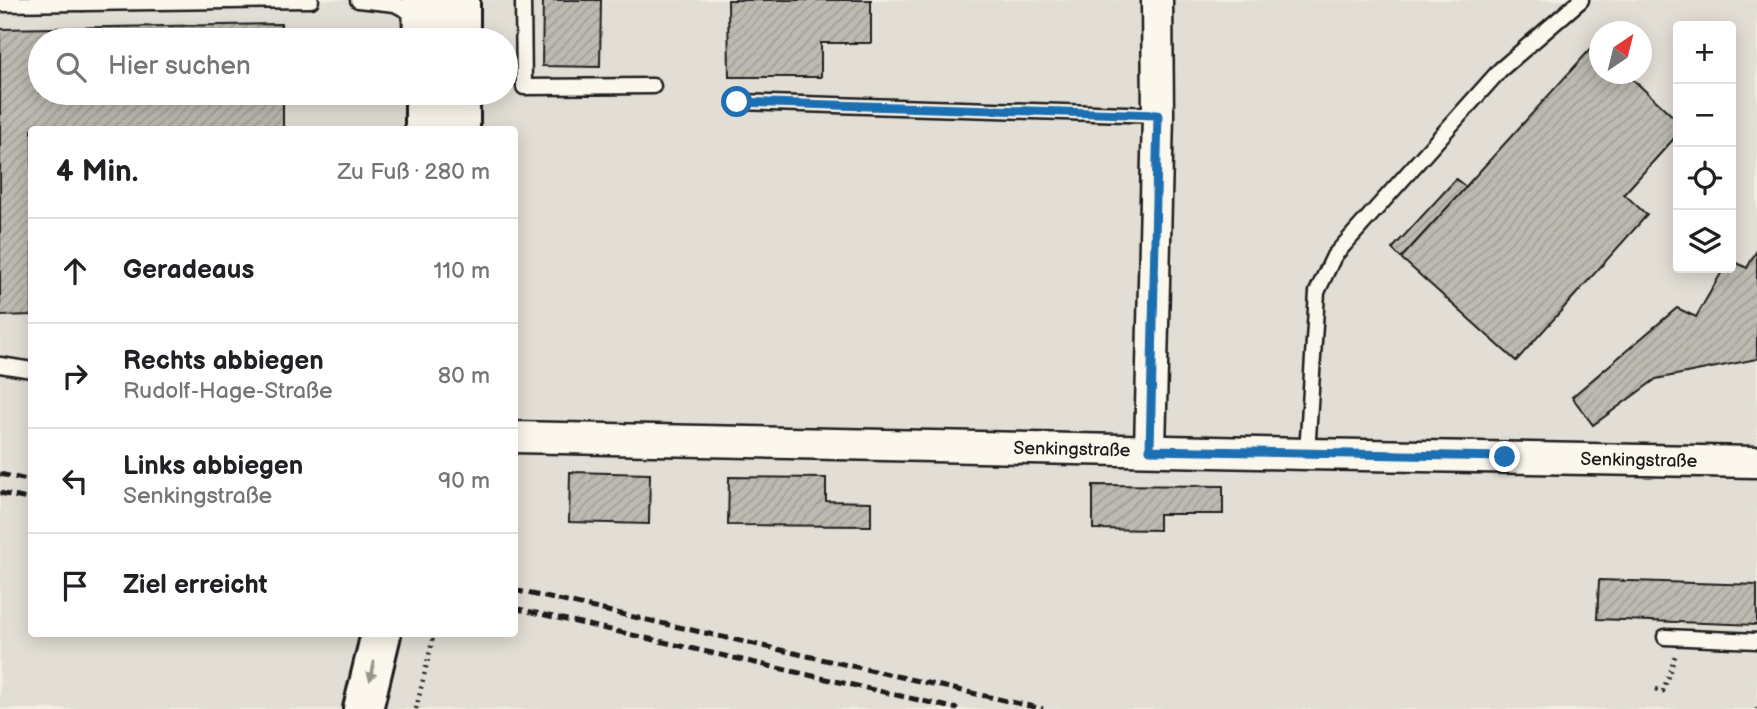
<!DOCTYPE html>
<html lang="de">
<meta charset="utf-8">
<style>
body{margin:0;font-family:"Balsamiq Sans",sans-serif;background:#f2f2f2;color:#202124}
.controls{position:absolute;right:21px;top:21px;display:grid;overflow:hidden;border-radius:7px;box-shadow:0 4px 18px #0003}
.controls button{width:63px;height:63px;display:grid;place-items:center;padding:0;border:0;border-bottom:2px solid #e0e0e0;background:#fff;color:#202124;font:35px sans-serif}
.compass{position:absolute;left:1589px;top:21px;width:63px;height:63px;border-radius:50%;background:#fff;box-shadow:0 4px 18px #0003;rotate:35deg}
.stop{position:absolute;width:21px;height:21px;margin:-16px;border:5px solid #1f6fb2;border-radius:50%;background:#fff}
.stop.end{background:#1f6fb2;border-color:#fff;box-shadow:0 2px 7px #0008}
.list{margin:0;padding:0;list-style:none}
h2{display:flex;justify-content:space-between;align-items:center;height:91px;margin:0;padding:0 28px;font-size:30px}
h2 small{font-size:23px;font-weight:400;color:#757577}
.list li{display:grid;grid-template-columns:46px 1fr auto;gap:21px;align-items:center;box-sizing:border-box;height:105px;padding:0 28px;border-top:2px solid #e0e0e0}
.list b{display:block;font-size:26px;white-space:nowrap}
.list p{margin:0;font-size:23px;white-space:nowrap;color:#757577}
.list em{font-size:23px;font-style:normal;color:#757577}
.icon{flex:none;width:38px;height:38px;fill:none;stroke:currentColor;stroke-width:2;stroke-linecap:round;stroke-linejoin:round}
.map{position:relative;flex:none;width:1757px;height:709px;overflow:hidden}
.search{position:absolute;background:#fff;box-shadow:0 4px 18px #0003;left:28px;top:28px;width:490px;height:77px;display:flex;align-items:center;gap:18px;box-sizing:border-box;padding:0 24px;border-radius:38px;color:#757577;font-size:26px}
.panel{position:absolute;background:#fff;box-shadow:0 4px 18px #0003;left:28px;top:126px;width:490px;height:511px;border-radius:7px}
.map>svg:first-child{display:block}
.built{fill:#e2ded5;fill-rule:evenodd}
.building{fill:url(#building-hatch);stroke:#1c1c1c;stroke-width:2}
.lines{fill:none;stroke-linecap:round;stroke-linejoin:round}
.lane-casing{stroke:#1c1c1c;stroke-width:19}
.street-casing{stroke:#1c1c1c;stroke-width:35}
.secondary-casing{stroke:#1c1c1c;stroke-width:44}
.path{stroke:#1c1c1c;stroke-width:4.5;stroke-dasharray:2 5;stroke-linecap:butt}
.lane{stroke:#fbf7ec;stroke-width:14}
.street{stroke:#fbf7ec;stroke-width:30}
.secondary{stroke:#fbf7ec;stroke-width:38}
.rail{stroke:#1c1c1c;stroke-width:5;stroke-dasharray:10 5;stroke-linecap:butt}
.oneway{fill:#97948e}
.route{stroke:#1f6fb2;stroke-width:9}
.labels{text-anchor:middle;stroke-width:6;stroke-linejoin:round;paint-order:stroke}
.street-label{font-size:18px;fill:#1c1c1c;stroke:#fbf7ec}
</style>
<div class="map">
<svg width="1757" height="709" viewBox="0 0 1757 709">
<defs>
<pattern id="building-hatch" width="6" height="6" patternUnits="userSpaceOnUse" patternTransform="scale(1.75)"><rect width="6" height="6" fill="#bdbab1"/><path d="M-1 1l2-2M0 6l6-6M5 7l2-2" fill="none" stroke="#a29f98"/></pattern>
</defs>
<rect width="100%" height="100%" fill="#f2eee4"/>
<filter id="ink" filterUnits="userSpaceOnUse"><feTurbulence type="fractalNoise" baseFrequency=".0143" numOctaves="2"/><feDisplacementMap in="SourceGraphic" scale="14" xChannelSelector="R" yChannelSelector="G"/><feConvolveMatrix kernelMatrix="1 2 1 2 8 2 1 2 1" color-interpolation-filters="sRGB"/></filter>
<g filter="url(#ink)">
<path class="built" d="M0,0H1757V709H0ZM1678,26H1731V268H1678ZM1600,32H1642V74H1600ZM40,40H506V93H40ZM32,130H514V634H32Z"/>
<g class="building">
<path d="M543,0H601L600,67L542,66Z"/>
<path d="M728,0H871V43H821V77H729Z"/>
<path d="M281,24L282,40H40V93H283V130H32V315L0,316V29Z"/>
<path d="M1595,44L1600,48V74H1627L1678,121V134L1624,194L1647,215L1516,361L1401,258Z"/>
<path d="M1456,179L1466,187L1401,258L1392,249Z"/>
<path d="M1757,250V359L1656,379L1593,425L1572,397L1677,308L1696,317L1724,268H1731V260L1747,268Z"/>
<path d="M570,472L650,474L649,524L569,522Z"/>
<path d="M729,477L826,478V501L871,502V526L728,525Z"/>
<path d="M1093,485L1223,486V514H1159V530L1093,529Z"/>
<path d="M1599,580L1757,585V625L1597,619Z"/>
</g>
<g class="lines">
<defs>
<g id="lane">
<path d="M83,0V3L311,0"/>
<path d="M358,0L395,4L420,17"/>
<path d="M523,0L524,87L653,86"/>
<path d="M0,4L83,3"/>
<path d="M737,102L1158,115"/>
<path d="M0,365L32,370"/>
<path d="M1307,454L1317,292L1334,256L1500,70L1581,0"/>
<path d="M1665,637L1757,641"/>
</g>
<g id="street">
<path id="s1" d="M514,437L1307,454L1757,462"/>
<path d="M1150,450L1158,115L1157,0"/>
</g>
<g id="secondary">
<path d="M422,0L423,40"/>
<path d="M460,40V0"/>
<path d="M425,93V130"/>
<path d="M460,130V93"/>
<path d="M363,709L381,634"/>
</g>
</defs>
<use href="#lane" class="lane-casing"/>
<use href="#street" class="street-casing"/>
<use href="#secondary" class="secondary-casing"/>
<g class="path">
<path d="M1656,689L1663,691L1675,656"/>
<path d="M416,709L434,634"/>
<path d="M1757,709V708"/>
</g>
<use href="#lane" class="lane"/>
<use href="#street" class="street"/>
<use href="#secondary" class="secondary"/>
<g class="rail">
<path d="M0,474L32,481"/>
<path d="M0,493L32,500"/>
<path d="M514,590L1043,709"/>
<path d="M514,608L958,709"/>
</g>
</g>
<defs><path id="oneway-solid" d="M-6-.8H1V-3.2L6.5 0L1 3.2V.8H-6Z" transform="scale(1.75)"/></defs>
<use class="oneway" href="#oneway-solid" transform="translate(372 671) rotate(103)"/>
</g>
<g class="lines" filter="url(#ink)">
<path class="route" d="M737,102L1158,115L1150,450L1505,457"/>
</g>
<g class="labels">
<g class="street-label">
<text dy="6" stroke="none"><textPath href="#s1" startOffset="558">Senkingstraße</textPath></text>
<text dy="6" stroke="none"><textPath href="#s1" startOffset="1125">Senkingstraße</textPath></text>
</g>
</g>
</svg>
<div class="controls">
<button>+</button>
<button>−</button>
<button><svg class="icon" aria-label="locate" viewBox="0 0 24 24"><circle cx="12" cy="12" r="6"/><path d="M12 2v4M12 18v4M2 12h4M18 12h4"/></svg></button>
<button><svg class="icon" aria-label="layers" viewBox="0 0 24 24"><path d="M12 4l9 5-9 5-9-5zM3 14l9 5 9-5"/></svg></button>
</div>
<svg class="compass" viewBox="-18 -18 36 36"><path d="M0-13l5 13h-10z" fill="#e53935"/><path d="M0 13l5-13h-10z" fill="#757577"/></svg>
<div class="stop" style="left:737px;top:102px"></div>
<div class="stop end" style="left:1505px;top:457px"></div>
<div class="search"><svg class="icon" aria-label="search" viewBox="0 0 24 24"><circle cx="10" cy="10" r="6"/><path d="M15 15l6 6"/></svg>Hier suchen</div>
<section class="panel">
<h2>4 Min.<small>Zu Fuß · 280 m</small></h2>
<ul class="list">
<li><svg class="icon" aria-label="ahead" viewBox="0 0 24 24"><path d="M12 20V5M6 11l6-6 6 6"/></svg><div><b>Geradeaus</b></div><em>110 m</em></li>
<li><svg class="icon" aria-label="right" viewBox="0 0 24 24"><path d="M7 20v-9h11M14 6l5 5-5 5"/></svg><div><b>Rechts abbiegen</b><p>Rudolf-Hage-Straße</p></div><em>80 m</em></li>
<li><svg class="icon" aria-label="left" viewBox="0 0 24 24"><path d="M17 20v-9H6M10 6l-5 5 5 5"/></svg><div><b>Links abbiegen</b><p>Senkingstraße</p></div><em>90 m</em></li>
<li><svg class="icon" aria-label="arrive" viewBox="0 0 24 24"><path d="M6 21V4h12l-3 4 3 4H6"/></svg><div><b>Ziel erreicht</b></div></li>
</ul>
</section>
</div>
